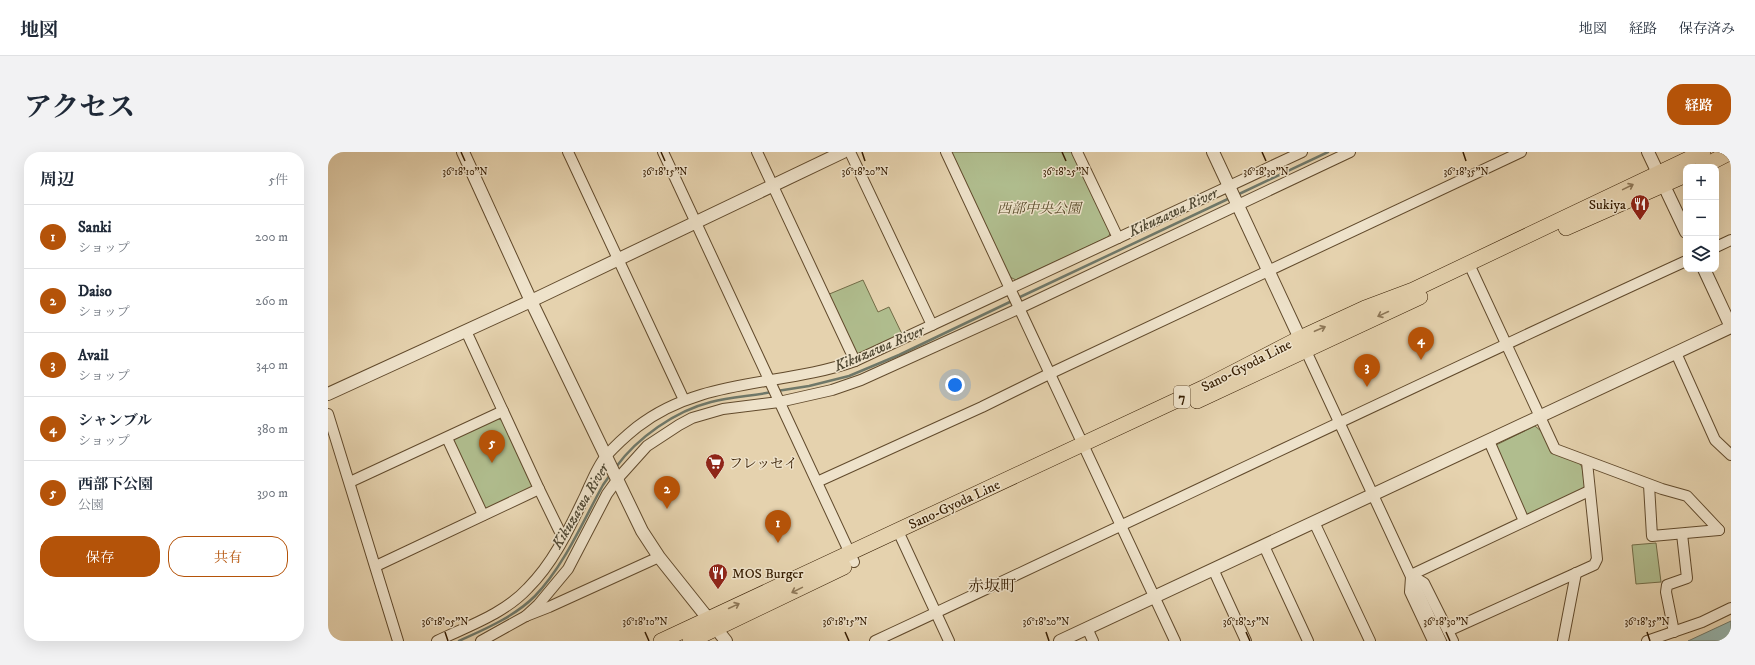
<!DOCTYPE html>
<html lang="ja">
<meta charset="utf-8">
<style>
body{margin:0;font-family:"IM FELL DW Pica","Noto Serif JP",serif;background:#f2f2f3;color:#1f2937}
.controls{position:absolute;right:12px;top:12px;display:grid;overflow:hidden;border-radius:8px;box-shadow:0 4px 16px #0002}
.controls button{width:36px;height:36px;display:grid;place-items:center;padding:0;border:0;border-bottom:1px solid #e0e1e3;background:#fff;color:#1f2937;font:20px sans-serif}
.you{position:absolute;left:627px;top:233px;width:14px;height:14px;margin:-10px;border:3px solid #fff;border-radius:50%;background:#1a73e8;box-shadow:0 0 0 6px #1a73e833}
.badge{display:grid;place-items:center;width:26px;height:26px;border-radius:50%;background:#b45309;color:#fff;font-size:13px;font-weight:700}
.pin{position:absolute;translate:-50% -33px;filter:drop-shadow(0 1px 2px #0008)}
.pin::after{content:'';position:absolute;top:21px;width:14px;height:12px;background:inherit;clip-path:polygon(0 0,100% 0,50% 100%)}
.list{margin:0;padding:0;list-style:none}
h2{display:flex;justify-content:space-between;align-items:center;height:52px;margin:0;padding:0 16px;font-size:17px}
h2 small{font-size:13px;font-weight:400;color:#747a83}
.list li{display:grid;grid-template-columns:26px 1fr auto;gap:12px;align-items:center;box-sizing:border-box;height:64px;padding:0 16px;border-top:1px solid #e0e1e3}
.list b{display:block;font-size:15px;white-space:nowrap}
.list p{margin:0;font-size:13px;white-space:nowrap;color:#747a83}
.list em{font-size:13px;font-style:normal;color:#747a83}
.actions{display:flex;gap:8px;padding:12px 16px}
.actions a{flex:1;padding:9px 0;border:1px solid #b45309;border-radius:16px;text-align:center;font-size:14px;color:#b45309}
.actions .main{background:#b45309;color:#fff}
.icon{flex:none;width:22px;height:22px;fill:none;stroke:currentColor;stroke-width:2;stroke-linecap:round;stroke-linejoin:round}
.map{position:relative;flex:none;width:1403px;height:489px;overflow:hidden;border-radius:16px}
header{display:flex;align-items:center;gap:24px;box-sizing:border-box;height:56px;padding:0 20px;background:#fff;border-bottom:1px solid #e0e1e3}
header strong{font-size:19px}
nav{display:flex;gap:22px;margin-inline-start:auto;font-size:14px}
.intro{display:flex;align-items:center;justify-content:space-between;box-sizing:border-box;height:96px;padding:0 24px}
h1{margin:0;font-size:28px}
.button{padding:10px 18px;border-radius:16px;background:#b45309;color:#fff;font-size:14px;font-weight:700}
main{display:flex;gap:24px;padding:0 24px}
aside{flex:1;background:#fff;border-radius:16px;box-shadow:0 4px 16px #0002}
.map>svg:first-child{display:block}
.green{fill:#b0bd8e;stroke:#726c47}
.water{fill:#96b6af;stroke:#6f7869}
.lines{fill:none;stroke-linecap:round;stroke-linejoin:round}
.stream{stroke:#6f7869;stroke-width:2.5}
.minor-casing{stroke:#614a2c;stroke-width:12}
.tertiary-casing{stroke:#614a2c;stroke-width:14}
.primary-casing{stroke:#351c00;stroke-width:16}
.minor{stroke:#eee2ca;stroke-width:10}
.tertiary{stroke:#eee2ca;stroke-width:12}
.primary{stroke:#e5d2ae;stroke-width:15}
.oneway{stroke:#8d7757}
.ticks{fill:none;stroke:#351c00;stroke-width:1.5}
.labels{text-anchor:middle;stroke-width:3;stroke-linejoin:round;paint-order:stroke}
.shield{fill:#eee2ca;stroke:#6c573d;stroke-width:1}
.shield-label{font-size:13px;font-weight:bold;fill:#351c00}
.poi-label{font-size:14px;fill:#351c00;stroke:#eee2ca;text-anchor:start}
.park-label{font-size:14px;font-style:italic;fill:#5a4c2b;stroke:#eee2ca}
.street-label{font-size:14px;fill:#351c00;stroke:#eee2ca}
.water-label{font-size:15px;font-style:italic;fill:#524a35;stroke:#eee2ca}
.quarter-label{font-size:16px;fill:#351c00;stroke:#eee2ca}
.ticks-label{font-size:10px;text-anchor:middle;fill:#351c00;stroke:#eee2ca;stroke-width:3;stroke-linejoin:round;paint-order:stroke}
</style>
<header>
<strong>地図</strong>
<nav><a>地図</a><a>経路</a><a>保存済み</a></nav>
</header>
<div class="intro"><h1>アクセス</h1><a class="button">経路</a></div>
<main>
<aside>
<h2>周辺<small>5件</small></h2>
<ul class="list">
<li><span class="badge">1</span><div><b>Sanki</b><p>ショップ</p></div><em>200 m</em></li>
<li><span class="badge">2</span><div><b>Daiso</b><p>ショップ</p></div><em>260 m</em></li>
<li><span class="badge">3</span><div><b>Avail</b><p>ショップ</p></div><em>340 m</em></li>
<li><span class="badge">4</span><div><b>シャンブル</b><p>ショップ</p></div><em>380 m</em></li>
<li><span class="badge">5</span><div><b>西部下公園</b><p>公園</p></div><em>390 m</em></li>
</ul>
<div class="actions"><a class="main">保存</a><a>共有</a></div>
</aside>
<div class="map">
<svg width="1403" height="489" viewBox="0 0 1403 489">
<rect width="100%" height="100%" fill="#e5d2ae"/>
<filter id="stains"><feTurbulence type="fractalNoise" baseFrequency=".005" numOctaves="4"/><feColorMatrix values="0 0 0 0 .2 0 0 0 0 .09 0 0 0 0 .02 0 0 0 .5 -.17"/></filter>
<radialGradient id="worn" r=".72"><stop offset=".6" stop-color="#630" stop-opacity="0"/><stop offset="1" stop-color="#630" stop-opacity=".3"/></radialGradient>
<g class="green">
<path d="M623,0H745L783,80L780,85L688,128L682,125Z"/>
<path d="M535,128L550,160L561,155L574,182L532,202L526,200L499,143Z"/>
<path d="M169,266L175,269L205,330L203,336L158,357L155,356L125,287Z"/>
<path d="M1207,274L1213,279L1227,297L1247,305L1254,315L1257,335L1243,344L1197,364L1166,294Z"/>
<path d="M1328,391L1333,430L1308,432L1304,393Z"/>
</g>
<path class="water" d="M1403,469V489H1360Z"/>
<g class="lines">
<g class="stream">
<path d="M909,43L1000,0"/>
<path d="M690,146L902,46"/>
<path d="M449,239L481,234L521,224L571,203L686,148"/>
<path d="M288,315C309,286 347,259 383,250C403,245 424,244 444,240"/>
<path d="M131,489C157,477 186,465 207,444C236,414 255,369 275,333L282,323"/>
</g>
<defs>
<g id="minor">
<path d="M240,0L356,248"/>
<path d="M335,0L526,410"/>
<path d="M429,0L527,209"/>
<path d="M522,0L604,173"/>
<path d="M618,0L847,489"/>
<path d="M749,0L790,86"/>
<path d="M1388,95L1403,88"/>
<path d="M1141,112L1227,297L1334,337L1359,344L1391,378"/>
<path d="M138,179L211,337L231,378L237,384"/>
<path d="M978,199L1113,489"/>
<path d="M1348,201L1387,288L1403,303"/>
<path d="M0,262L70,489"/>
<path d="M119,286L155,363"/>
<path d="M1161,289L1196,369"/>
<path d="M22,330L175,259"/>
<path d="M489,330L654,255L721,222L1193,0"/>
<path d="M1321,333L1324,384L1391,378"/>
<path d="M986,370L1042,489"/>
<path d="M570,379L621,489"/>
<path d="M936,394L980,489"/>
<path d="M48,414L211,337"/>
<path d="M885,417L918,489"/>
<path d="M1083,423L1261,339"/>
<path d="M1083,423L1096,431L1125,489"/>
<path d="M1083,425L1082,440L1105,489"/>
<path d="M198,464L210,453L240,417L279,342L292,324L319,294L351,273L364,266L395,257L451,250L504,238L533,228L692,156L1022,0"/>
<path d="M759,476L765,489"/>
<path d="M1120,479L1266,413L1269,407L1259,310"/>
<path d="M1346,480L1338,440L1339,433L1359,426L1354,382"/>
<path d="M109,489C140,474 176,462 200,436C226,410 241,377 257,344C263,331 269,315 278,304C287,294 299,283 309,275C373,225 454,235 527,209L974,0"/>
<path d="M153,489L198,464L221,455L331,405"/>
<path d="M547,489C818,363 1087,233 1358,109"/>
<path d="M1235,489L1248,421"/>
<path d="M1319,489L1374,470L1403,456"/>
</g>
<g id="tertiary">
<path d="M135,0L203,149L314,379L331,405L398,489"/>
<path d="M885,0L975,193"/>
<path d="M1320,0L1358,80"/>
<path d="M0,242L203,149L515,0"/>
<path d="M732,489L1403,175L1376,117"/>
</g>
<g id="primary">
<path d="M1374,15L1403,0"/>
<path d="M1238,76L1358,23"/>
<path d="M869,249L1092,145"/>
<path d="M333,489L877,235L972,186L1037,156L1085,138L1375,0"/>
<path d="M362,489L516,415"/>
</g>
</defs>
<use href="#minor" class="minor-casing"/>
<use href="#tertiary" class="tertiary-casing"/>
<use href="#primary" class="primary-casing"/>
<use href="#minor" class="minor"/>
<use href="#tertiary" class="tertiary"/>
<use href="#primary" class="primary"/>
</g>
<defs><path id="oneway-shaft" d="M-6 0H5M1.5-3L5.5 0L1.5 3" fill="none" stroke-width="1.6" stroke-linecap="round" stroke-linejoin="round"/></defs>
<g class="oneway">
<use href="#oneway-shaft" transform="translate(1300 35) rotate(-26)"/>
<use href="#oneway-shaft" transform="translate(1055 162) rotate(155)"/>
<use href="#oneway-shaft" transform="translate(992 177) rotate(-23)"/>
<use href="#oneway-shaft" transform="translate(469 438) rotate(154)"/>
<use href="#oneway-shaft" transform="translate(406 454) rotate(-25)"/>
</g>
<path class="ticks" d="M133,0L137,9M333,0L337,9M534,0L537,9M734,0L738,9M934,0L938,9M1135,0L1138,9M117,480L120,489M317,480L321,489M517,480L521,489M718,480L721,489M918,480L922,489M1118,480L1122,489M1319,480L1322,489"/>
<defs>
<symbol id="restaurant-pin" viewBox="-11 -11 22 30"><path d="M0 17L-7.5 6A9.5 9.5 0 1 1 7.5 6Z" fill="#8f2418" stroke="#eee2ca"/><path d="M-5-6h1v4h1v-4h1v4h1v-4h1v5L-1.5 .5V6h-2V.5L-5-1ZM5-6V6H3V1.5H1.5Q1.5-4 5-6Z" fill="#fff"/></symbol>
<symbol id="supermarket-pin" viewBox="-11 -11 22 30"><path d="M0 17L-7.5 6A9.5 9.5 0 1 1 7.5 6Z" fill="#8f2418" stroke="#eee2ca"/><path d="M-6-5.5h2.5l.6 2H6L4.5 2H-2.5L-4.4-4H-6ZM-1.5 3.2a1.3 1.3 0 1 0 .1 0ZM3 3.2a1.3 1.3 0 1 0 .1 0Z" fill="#fff"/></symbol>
</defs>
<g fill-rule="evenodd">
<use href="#restaurant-pin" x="1301" y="41" width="22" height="30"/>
<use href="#supermarket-pin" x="376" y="300" width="22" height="30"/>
<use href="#restaurant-pin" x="379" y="410" width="22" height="30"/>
</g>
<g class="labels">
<rect class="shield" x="846" y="234" width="16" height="22" rx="3"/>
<g class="shield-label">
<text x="854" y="250">7</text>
</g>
<g class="poi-label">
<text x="1298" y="57" text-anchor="end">Sukiya</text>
<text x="401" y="316">フレッセイ</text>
<text x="404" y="426">MOS Burger</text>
</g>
<g class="park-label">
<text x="711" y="61">西部中央公園</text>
</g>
<g class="street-label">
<text transform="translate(918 213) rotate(-27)" y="5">Sano-Gyoda Line</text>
<text transform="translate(626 352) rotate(-25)" y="5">Sano-Gyoda Line</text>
</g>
<g class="water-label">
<text transform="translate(845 60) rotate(-25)" y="5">Kikuzawa River</text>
<text transform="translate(551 196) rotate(-23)" y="5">Kikuzawa River</text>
<text transform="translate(252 354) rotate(-59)" y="5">Kikuzawa River</text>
</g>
<g class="quarter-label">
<text x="664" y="439">赤坂町</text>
</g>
</g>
<g class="ticks-label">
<text x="137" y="23">36°18'10"N</text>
<text x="337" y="23">36°18'15"N</text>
<text x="537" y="23">36°18'20"N</text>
<text x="738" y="23">36°18'25"N</text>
<text x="938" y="23">36°18'30"N</text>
<text x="1138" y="23">36°18'35"N</text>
<text x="117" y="473">36°18'05"N</text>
<text x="317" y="473">36°18'10"N</text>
<text x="517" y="473">36°18'15"N</text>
<text x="718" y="473">36°18'20"N</text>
<text x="918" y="473">36°18'25"N</text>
<text x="1118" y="473">36°18'30"N</text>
<text x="1319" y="473">36°18'35"N</text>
</g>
<rect width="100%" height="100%" filter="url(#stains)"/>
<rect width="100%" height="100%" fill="url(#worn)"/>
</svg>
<div class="controls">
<button>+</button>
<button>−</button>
<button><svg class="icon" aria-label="layers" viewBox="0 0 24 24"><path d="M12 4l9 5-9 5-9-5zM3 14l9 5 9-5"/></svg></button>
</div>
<div class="you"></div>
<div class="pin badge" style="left:450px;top:391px">1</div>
<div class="pin badge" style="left:339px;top:357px">2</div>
<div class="pin badge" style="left:1039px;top:235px">3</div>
<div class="pin badge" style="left:1093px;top:208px">4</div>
<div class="pin badge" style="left:164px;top:311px">5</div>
</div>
</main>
